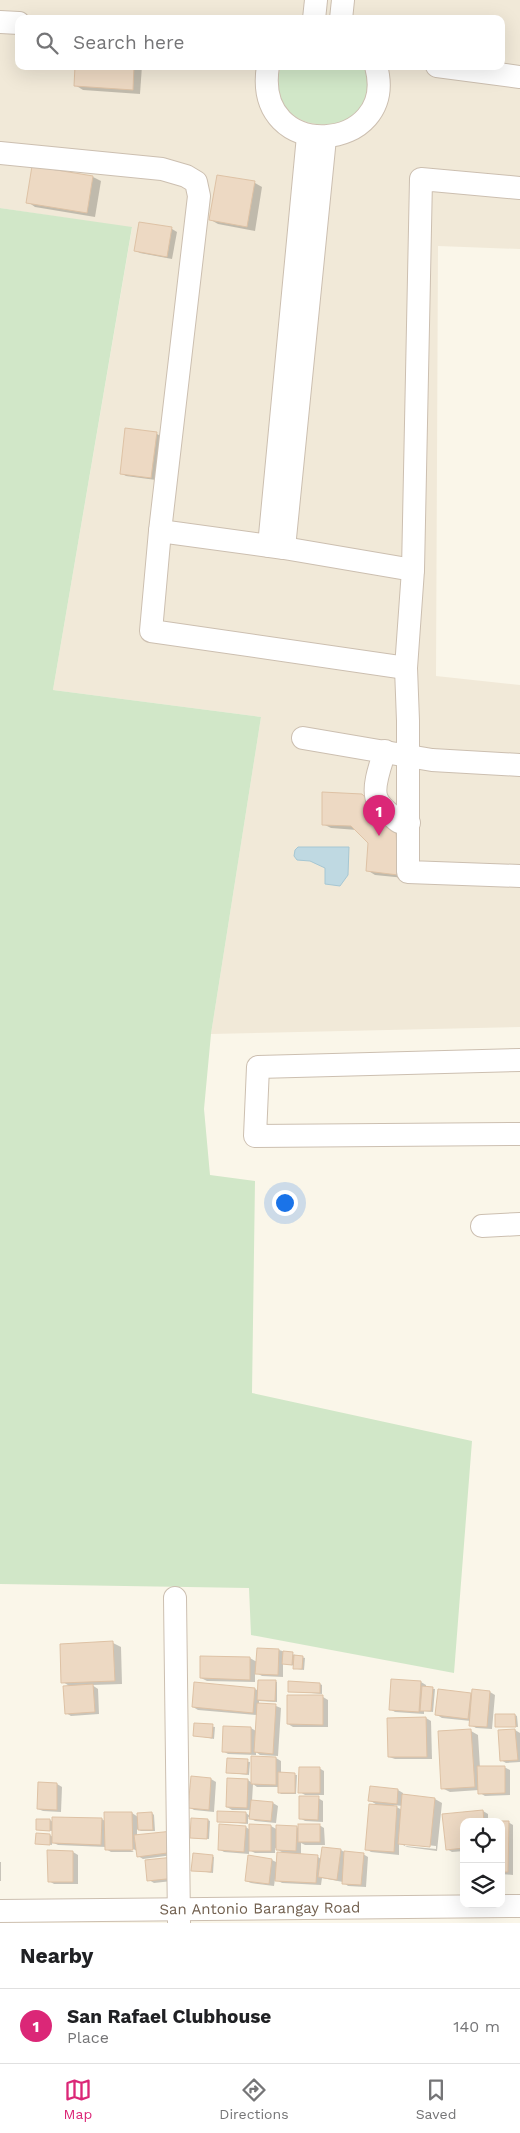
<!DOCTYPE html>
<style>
body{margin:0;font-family:"Work Sans",sans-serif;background:#f2f2f2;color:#202124}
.controls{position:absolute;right:15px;bottom:15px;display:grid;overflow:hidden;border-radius:10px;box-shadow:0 5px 20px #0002}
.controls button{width:45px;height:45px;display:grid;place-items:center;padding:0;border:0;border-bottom:1px solid #e0e0e0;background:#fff;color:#202124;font:25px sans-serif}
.you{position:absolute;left:284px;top:1202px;width:18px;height:18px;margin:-12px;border:4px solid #fff;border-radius:50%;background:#1a73e8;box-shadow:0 0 0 8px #1a73e833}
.badge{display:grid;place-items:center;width:32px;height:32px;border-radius:50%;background:#db2777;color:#fff;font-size:16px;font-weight:700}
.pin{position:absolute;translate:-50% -41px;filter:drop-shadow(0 1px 2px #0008)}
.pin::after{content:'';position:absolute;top:26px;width:18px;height:15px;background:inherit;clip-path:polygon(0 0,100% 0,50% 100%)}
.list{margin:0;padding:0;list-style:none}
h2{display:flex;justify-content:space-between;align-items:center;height:65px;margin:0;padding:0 20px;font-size:21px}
h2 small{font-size:16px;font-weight:400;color:#757577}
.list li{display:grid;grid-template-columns:32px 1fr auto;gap:15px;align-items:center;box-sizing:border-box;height:75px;padding:0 20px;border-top:1px solid #e0e0e0}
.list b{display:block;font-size:19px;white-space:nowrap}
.list p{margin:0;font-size:16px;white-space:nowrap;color:#757577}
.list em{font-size:16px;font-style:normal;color:#757577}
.icon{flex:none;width:28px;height:28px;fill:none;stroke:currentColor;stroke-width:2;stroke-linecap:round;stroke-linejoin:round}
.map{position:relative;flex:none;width:520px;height:1923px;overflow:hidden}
.search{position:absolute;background:#fff;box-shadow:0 5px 20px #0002;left:15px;right:15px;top:15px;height:55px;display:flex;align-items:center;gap:12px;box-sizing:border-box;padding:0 18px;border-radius:10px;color:#757577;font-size:19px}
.sheet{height:140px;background:#fff}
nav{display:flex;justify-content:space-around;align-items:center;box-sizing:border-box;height:70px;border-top:1px solid #e0e0e0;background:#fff;font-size:14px;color:#757577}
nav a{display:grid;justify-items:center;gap:2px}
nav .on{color:#db2777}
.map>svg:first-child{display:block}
.residential{fill:#f1e9d8;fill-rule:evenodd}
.green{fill:#d1e7c8}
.water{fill:#bfd9e2;stroke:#a6c7d3}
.shadow{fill:#0003;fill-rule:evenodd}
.building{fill:#edd9c3;stroke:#dec2a5}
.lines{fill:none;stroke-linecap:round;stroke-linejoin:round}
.minor-casing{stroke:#ccbfb0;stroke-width:24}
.minor{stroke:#fff;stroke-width:22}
.labels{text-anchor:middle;stroke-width:4;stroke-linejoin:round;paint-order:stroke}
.street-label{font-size:15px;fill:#72604f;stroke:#fdfaef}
</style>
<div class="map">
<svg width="520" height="1923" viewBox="0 0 520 1923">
<rect width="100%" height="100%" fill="#faf6e9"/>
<path class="residential" d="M0,0H520V249L438,246L436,676L520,685V1027L211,1034L261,717L53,690L132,228L0,208ZM19,19H501V66H19Z"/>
<g class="green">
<path d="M281,66H365C389,145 257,143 281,66Z"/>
<path d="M0,208L132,227L53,690L261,717L211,1034L204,1109L210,1175L255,1181L252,1393L472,1441L454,1673L251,1635L249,1588L0,1584Z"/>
</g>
<path class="water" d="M298,847H349L348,875L340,886L325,884V868L310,861L297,860L294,856L295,850Z"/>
<g class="shadow">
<path d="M76,66H142L140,94L83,90L75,85Z"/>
<path d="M33,167L93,177L101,181L95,217L35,207L28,202Z"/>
<path d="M218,176L255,183L262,187L255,231L218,224L211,220Z"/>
<path d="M140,223L172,229L177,232L172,259L140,253L135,250Z"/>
<path d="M157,434L162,437L156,480L126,476L121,473Z"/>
<path d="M362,795L370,800L403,835L405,878L375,875L367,870L370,843L357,830L331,828L323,824Z"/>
<path d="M113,1643L121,1647L122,1684L92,1685L98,1689L99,1714L71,1716L66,1713L71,1687L63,1682Z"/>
<path d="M279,1650L305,1658L304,1670L297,1669L295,1666L283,1663V1677L262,1676L255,1672V1682L207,1681L201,1678L202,1657L250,1658L257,1662Z"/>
<path d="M275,1681L277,1682V1702L259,1701V1704L276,1706L281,1708L278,1756L260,1755L256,1752V1755L228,1754L223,1751L224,1727L251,1728L256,1731L257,1715L198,1710L193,1707L195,1684L255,1689L259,1691Z"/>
<path d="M421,1682L426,1685V1688L435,1689L433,1712L424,1711V1714L395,1712L390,1709Z"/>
<path d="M320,1684L322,1685V1694L289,1691Z"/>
<path d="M490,1692L495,1695L492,1729L476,1728L471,1725V1721L442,1718L437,1715L470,1694L473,1696Z"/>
<path d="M323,1697L328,1700V1727H293L288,1724Z"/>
<path d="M515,1715L517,1716L518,1727L497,1726Z"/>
<path d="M426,1718L431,1721L432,1759H395L389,1757Z"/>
<path d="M195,1724L215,1727L214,1739L194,1735Z"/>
<path d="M515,1730L520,1733V1762L506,1763L501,1760Z"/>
<path d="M471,1731L478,1735L480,1768L504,1767L510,1770V1795L485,1796L480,1793L479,1790L450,1792L442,1788Z"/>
<path d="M276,1758L281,1761V1773L297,1775L296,1794H281L279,1792V1787H257L253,1784L252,1801L273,1803L278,1806L276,1823L255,1821L248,1817V1824L218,1821V1812L246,1813L250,1816L251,1810H232L227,1807L228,1779L248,1780L252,1783Z"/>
<path d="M228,1759L250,1762L249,1775L230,1773Z"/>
<path d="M319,1768L324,1771V1795H305L300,1792Z"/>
<path d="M211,1779L216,1782L214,1812L194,1810L189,1807Z"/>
<path d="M57,1784L62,1787L61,1812L43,1811L38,1809Z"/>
<path d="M371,1787L398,1790L403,1793V1796L435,1799L442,1803L437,1851L407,1847L399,1843V1855L371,1852L366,1849L379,1806L369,1800ZM393,1805L403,1806L402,1810ZM405,1843L436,1846V1849L405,1846Z"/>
<path d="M318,1798L323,1801V1822L305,1821L300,1818Z"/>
<path d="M483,1811L488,1814V1822H464V1851L452,1852L447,1849L444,1815Z"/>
<path d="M132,1813L138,1817L152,1813L154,1815L155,1831H141L137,1829V1836L180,1854L143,1859L138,1856L137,1851L128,1846L127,1848L134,1852H111L106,1849V1847L58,1845L52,1842V1845L37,1843L50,1835L53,1837V1831L38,1830L50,1820L53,1822L102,1819L105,1821Z"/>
<path d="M208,1820L210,1821L209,1839L191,1838Z"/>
<path d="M501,1822H508L513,1825V1875L501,1874Z"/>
<path d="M251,1825L271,1826L278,1830L297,1827L299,1829L319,1825L324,1828L325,1845H305L301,1843V1855L318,1857L321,1859L341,1850L346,1853L363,1854L368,1857L366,1887L348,1886L343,1882L322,1878L321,1885L282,1883L275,1879L274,1886L251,1883L246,1881L272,1860L278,1863L285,1854L275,1848V1853H255L249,1850V1854L224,1852L219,1849L246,1827L250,1830Z"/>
<path d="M73,1852L78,1855V1884H54L49,1881Z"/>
<path d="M212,1856L214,1857L213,1873L192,1870Z"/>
<path d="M147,1861L181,1880L154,1883L149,1880Z"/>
<rect x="0" y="1862" width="1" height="19"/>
</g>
<g class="building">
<path d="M75,66H134L133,90L74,86Z"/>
<path d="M32,166L93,176L87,213L26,203Z"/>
<path d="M217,175L255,181L247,227L209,220Z"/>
<path d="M139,222L172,227L167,257L134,251Z"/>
<path d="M125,428L157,432L151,478L120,474Z"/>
<path d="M322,792L362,794L396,830L398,875L366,871L368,843L351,826L322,825Z"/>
<path d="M113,1641L115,1681L61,1683L60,1644Z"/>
<path d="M257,1648L279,1649L278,1675L255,1674Z"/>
<path d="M283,1651L293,1652L292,1665L282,1664Z"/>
<path d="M294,1655L303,1656L302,1669H293Z"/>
<path d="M200,1656L250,1657V1680L200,1678Z"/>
<path d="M391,1679L421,1681L419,1712L389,1710Z"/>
<path d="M258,1680H276L275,1701L257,1700Z"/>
<path d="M288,1681L320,1683V1693L288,1692Z"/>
<path d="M194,1682L255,1688L253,1713L192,1707Z"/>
<path d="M93,1684L95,1712L65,1714L63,1686Z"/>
<path d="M422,1686L433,1687L431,1711H420Z"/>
<path d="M438,1689L471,1693L468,1719L435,1715Z"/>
<path d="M472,1689L490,1691L487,1727L469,1726Z"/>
<path d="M287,1695H323V1725L287,1724Z"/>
<path d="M257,1703L276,1704L273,1754L254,1752Z"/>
<path d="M495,1714H515L516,1727H495Z"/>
<path d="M426,1717L427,1757H388L387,1718Z"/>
<path d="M194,1723L213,1724L212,1738L193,1736Z"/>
<path d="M223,1726L251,1727V1753L222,1752Z"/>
<path d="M471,1729L475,1787L441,1789L438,1731Z"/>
<path d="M515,1729L518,1760L500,1761L498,1730Z"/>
<path d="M251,1756L276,1757V1785L251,1784Z"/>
<path d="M227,1758L248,1759L247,1774L226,1773Z"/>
<path d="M477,1766H505V1793L478,1794Z"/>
<path d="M299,1767H320V1793H298Z"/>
<path d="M278,1772L295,1773V1793H278Z"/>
<path d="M191,1776L211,1778L209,1810L188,1808Z"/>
<path d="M227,1778L248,1779L247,1808L226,1807Z"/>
<path d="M38,1782L57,1783V1810L37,1809Z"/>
<path d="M370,1786L398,1789L397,1804L368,1801Z"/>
<path d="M402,1794L435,1798L430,1847L398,1844Z"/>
<path d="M299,1796H319L318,1820L299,1819Z"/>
<path d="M251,1800L273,1802L271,1821L249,1819Z"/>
<path d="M369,1804L397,1806L394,1852L365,1850Z"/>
<path d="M483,1810L484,1822H464V1848L446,1850L442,1814Z"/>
<path d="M217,1811L246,1812V1823L217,1822Z"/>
<path d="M104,1812H132L133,1850H105Z"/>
<path d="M152,1812L153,1830H138L137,1813Z"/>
<path d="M52,1817L102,1818L101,1845L52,1843Z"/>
<path d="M191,1818L208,1819L207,1839L190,1838Z"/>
<path d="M36,1819H50V1831L36,1830Z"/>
<path d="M490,1821H509L508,1872H501V1822Z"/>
<path d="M219,1824L246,1826L244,1852L218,1850Z"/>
<path d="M249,1824L271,1825V1851H249Z"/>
<rect x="298" y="1824" width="22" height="18"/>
<path d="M276,1825L297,1826L296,1851L276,1850Z"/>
<path d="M173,1831L175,1852L137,1857L134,1835Z"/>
<path d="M36,1833L50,1834V1845L35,1844Z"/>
<path d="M322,1847L341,1849L337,1880L318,1877Z"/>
<path d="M47,1850L73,1851V1882H48Z"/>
<path d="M344,1851L364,1853L361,1885L342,1884Z"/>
<path d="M277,1852L318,1855L316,1883L275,1881Z"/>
<path d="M193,1853L213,1855L211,1872L191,1871Z"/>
<path d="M248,1855L272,1859L269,1884L245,1881Z"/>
<path d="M174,1857L176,1878L147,1881L145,1860Z"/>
</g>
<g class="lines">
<defs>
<g id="minor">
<path d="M314,19L316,0"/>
<path d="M341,19L343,0"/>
<path d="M0,22L19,23"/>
<path d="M268,66C252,165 400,154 376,66"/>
<path d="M437,66L520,77"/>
<path d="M0,153L162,169L186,176L196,182L199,196L160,531L151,631L406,668"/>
<path d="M520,188L421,179L413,570L406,668L408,721V872L520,876"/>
<path d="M160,531L284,548L413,570"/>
<path d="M269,546L308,136"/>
<path d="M284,548L325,138"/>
<path d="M303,738L432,760L520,765"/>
<path d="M385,751C381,763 371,790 378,801C381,807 387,811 392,816C397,821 401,825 409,823"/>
<path d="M520,1060L258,1067L255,1136L520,1134"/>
<path d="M482,1226L520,1224"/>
<path d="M175,1598L179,1922"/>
<path id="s1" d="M0,1911L520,1906"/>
</g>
</defs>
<use href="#minor" class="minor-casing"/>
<use href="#minor" class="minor"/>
</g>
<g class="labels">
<g class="street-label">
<text dy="5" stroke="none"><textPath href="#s1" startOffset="260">San Antonio Barangay Road</textPath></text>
</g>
</g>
</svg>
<div class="controls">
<button><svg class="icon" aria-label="locate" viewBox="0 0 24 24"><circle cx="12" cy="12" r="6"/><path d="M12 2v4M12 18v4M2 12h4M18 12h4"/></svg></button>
<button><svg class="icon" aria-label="layers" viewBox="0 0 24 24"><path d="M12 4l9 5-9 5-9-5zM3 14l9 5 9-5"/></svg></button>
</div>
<div class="you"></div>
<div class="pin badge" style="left:379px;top:836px">1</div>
<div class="search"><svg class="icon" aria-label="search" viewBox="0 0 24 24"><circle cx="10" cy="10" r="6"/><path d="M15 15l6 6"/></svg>Search here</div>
</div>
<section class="sheet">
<h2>Nearby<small></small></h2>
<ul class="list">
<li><span class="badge">1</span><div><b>San Rafael Clubhouse</b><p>Place</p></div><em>140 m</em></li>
</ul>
</section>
<nav>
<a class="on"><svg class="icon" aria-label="map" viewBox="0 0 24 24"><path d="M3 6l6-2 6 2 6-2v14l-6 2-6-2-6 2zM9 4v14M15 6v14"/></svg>Map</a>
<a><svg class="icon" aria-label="directions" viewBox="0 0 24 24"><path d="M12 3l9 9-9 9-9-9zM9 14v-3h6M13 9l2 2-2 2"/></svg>Directions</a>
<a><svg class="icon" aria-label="saved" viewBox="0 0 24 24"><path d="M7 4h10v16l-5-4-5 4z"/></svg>Saved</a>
</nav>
